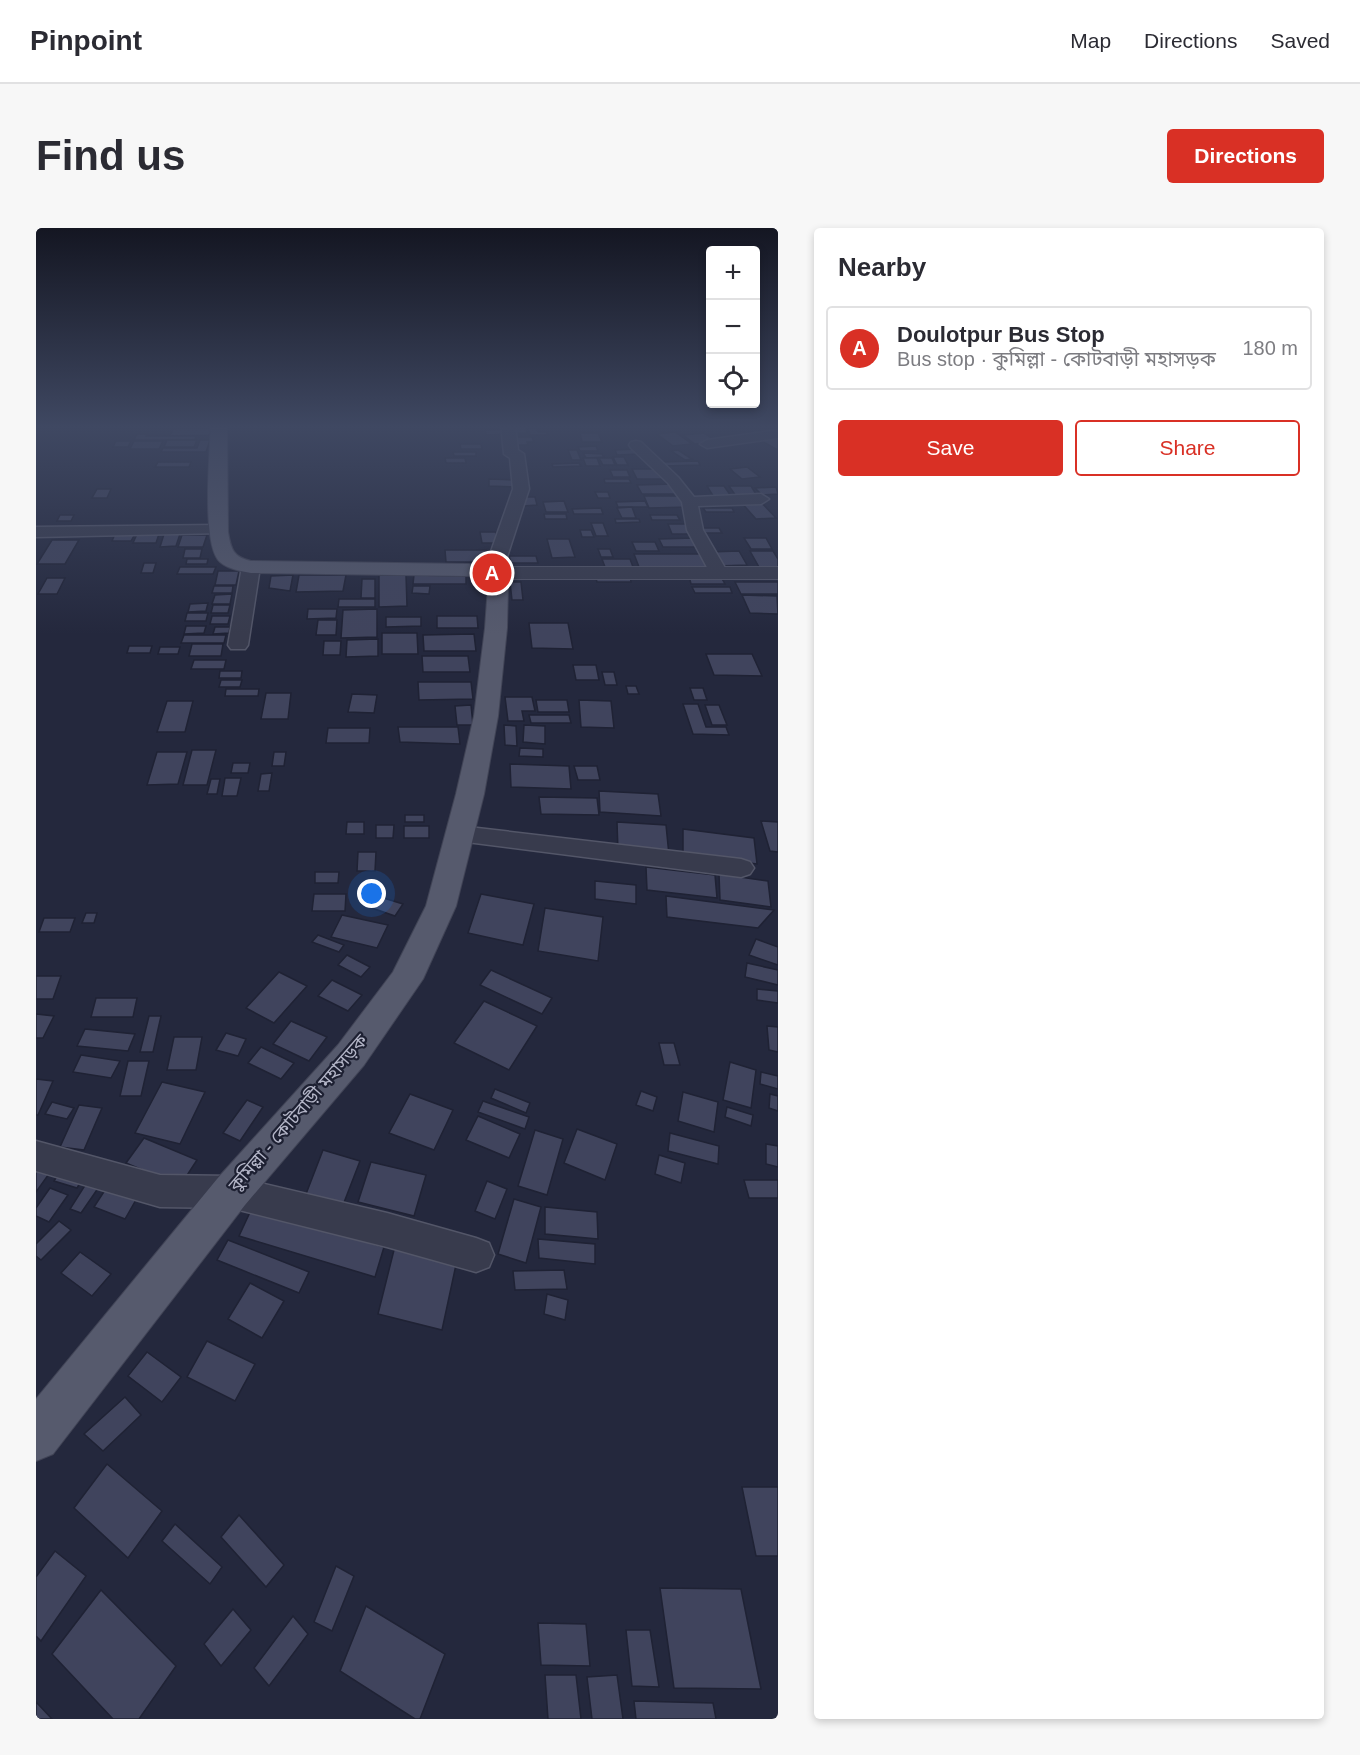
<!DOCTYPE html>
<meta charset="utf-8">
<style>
body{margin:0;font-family:Arial,"Noto Sans Bengali",sans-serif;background:#f7f7f7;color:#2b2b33}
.controls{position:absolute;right:18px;top:18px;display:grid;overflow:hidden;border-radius:6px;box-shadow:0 3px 9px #0003}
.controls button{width:54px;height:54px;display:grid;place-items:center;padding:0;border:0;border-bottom:2px solid #e1e1e2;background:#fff;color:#2b2b33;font:30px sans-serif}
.you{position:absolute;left:336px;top:666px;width:21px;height:21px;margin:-15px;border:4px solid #fff;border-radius:50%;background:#1a73e8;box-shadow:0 0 0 9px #1a73e833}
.badge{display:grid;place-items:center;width:39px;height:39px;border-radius:50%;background:#d93025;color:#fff;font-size:20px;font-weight:700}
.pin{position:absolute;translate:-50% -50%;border:3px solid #fff;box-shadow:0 2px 6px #0006}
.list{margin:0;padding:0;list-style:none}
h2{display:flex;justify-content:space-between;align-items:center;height:78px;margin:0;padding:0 24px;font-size:26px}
h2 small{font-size:20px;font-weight:400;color:#7c7c81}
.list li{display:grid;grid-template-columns:39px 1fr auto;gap:18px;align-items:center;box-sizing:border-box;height:84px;margin:0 12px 12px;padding:0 12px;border:2px solid #e1e1e2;border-radius:6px}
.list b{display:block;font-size:22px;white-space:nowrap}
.list p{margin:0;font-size:20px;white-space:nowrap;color:#7c7c81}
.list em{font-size:20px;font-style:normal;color:#7c7c81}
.actions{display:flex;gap:12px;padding:18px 24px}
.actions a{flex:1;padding:14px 0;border:2px solid #d93025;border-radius:6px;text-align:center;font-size:21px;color:#d93025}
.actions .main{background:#d93025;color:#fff}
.icon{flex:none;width:33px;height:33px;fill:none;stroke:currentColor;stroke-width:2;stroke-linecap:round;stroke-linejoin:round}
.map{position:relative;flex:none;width:742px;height:1491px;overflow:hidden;border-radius:6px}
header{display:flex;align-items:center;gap:36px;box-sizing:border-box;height:84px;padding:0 30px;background:#fff;border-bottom:2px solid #e1e1e2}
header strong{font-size:28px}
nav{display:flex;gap:33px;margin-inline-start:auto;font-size:21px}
.intro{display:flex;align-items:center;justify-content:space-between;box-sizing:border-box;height:144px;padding:0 36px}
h1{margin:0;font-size:42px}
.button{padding:15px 27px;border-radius:6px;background:#d93025;color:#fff;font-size:21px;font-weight:700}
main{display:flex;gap:36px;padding:0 36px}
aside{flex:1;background:#fff;border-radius:6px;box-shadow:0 3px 9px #0003}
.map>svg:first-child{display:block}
.building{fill:#40445d;stroke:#1f2234;stroke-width:1.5}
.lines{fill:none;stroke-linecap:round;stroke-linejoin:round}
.minor-casing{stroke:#535668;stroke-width:3}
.tertiary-casing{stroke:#535668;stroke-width:2}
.primary-casing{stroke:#414456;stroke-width:2}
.minor{fill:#383b4d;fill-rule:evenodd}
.tertiary{fill:#383b4d;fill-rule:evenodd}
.primary{fill:#565a6d;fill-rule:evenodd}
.labels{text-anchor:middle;stroke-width:4.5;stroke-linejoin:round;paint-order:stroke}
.street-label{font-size:18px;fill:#b4b6c8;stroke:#1d2032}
</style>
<header>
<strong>Pinpoint</strong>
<nav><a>Map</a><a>Directions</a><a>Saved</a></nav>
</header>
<div class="intro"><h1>Find us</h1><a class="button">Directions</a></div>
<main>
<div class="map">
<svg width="742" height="1491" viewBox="0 0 742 1491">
<rect width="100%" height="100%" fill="#24283d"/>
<g class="building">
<path d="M474,197H489L491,205H476Z"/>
<path d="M176,200L173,207L134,208L137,201Z"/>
<path d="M492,200H500L502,204H510L512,207H494Z"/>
<path d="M468,201L470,206L450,207L449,202Z"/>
<path d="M639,204L656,216L637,218L621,206Z"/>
<path d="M544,205H562L566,214H546Z"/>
<path d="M668,205L681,214L659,216L647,207Z"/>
<path d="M101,206H111L110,208H160L159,212H98Z"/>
<path d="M474,209H496L498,214H491L492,217H476Z"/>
<path d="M739,209L742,210V222L722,211Z"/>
<path d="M131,212H161L158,219H128Z"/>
<path d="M164,212H174L170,224H125L127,220H161Z"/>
<path d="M80,213H95L92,219H77Z"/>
<path d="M98,213H127L123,221H94Z"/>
<path d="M424,216H445L446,221H425Z"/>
<path d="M560,218L562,223H544L542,219Z"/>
<path d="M600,221L603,226L581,227L579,222Z"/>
<path d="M532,222H541L545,232H536Z"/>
<path d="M642,222L656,231L649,232L635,223Z"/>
<path d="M417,224H440V228H418Z"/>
<path d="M547,225L566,226L568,229L550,230Z"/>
<path d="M577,229H588L592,237H581Z"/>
<path d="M409,230H429L430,235H410Z"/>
<path d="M547,230H561L564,238H550Z"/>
<path d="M563,230H576L579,237H567Z"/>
<path d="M662,233L664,237L628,238L626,234Z"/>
<path d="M122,234H155L153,239H119Z"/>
<path d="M543,235L545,238L517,239L516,236Z"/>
<path d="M711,239L724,249L706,251L694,241Z"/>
<path d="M596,241H621L627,251H601Z"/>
<path d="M574,242H591L594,249H577Z"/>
<path d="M453,251L482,252V259L453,258Z"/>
<path d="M568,251H593L595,255H569Z"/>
<path d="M638,256L643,266H606L601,257Z"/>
<path d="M671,258H688L697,271H679Z"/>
<path d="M693,258H715L723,271H702Z"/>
<path d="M740,259L742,266L726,267L719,260Z"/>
<path d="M61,261H75L71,270H56Z"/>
<path d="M559,264H572L574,270H562Z"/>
<path d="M608,268H647L653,279L613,280Z"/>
<path d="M485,269H499L501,277L487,278Z"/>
<path d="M723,272L740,290L720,291L704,273Z"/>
<path d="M528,273L532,284H510L507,274Z"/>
<path d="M609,273L612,279H582L580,274Z"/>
<path d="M596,279L600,290H586L581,280Z"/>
<path d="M565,280L567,286H538L536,281Z"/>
<path d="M667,280H696L698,284H670Z"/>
<path d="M508,286H530L531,291H509Z"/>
<path d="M24,287H38L35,293H21Z"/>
<path d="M614,287H641L644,292H616Z"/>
<path d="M579,291H603L604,294L580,295Z"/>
<path d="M555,295H567L572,308H560Z"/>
<path d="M632,296H650L655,306H636Z"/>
<path d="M665,300H683L686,305H667Z"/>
<path d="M544,302H555L558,309H546Z"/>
<path d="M444,304H460L462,315H446Z"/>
<path d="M79,306H99L95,313H76Z"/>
<path d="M101,306H123L120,315H97Z"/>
<path d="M128,306H144L140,318L124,319Z"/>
<path d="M146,307H171L167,319H142Z"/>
<path d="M658,310L662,319H627L623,311Z"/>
<path d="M708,310H730L736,321H715Z"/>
<path d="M511,311H533L539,329L516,330Z"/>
<path d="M16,312H43L29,336H1Z"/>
<path d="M596,314H619L623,323H600Z"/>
<path d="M149,321H166L164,330H147Z"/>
<path d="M562,321H574L577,329H565Z"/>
<path d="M409,322H450L452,334H410Z"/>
<path d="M703,323L711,337L681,338L673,324Z"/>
<path d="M714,323H737L742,331V339H723Z"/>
<path d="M598,326H670L677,339H603Z"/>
<path d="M473,328H500L502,335H475Z"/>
<path d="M151,331H172L171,336H150Z"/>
<path d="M566,331H594L597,339H569Z"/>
<path d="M108,335H120L117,345H105Z"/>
<path d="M144,339H180L177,346H141Z"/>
<path d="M182,343H203L200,357H179Z"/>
<path d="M257,347L254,363L233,360L235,348Z"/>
<path d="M263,347H310L307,363L260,364Z"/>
<path d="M343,347H370L371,378L343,379Z"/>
<path d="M378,347L430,348V356H377Z"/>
<path d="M559,347H594L595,354H561Z"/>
<path d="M653,348L685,349L689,356H655Z"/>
<path d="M11,350H29L21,366H2Z"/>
<path d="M326,351H339V370H325Z"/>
<path d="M474,354H485L487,372H476Z"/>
<path d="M699,354H742V366H705Z"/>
<path d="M178,358H197L196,365H176Z"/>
<path d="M377,358H394L393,366L376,365Z"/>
<path d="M656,359H694L696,365H659Z"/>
<path d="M196,366L194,376H176L179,367Z"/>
<path d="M706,367L741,368L742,386L714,385Z"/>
<path d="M303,371H339V379H302Z"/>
<path d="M172,375L170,383L152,384L154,376Z"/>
<path d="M177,377H194L192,385H175Z"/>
<path d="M272,381H301L300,390L271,391Z"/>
<path d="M341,381V409L305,410L307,382Z"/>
<path d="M151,385H172L170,393H149Z"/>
<path d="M176,388H194L192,396H174Z"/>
<path d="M401,388H441L442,400H401Z"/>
<path d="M350,389H385V398L350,399Z"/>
<path d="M282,392H301L300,407H280Z"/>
<path d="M493,395H532L537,421L496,420Z"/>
<path d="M150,398H170L168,405L148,406Z"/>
<path d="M179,399H194L193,405L177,406Z"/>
<path d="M346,405H381L382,426H346Z"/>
<path d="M438,406L440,423H388L387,407Z"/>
<path d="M148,407H190L188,415H145Z"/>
<path d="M342,411V428L310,429L311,412Z"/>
<path d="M288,413H305L304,427H287Z"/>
<path d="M156,416H187L185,428H153Z"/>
<path d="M93,418H116L114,425H91Z"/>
<path d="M124,419H144L142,426H122Z"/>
<path d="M670,426H716L726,448L678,447Z"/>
<path d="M386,428H432L434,444H387Z"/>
<path d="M158,432H190L188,441H155Z"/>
<path d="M537,437H560L563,452H540Z"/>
<path d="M184,443H206L205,450H183Z"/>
<path d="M566,444H578L581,457H569Z"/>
<path d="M185,452H206L204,459H183Z"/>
<path d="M382,454H435L437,471L383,472Z"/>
<path d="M590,458H600L603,466H592Z"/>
<path d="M654,460H667L671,472H658Z"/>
<path d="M190,461H223L222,468H189Z"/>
<path d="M230,465H255L252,491H225Z"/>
<path d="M316,466L341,467L338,485L312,484Z"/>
<path d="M469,469H496L499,483H486L488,493H472Z"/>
<path d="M500,472H531L533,484H502Z"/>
<path d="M543,472L575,473L578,500L545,499Z"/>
<path d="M131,473H157L149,504H121Z"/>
<path d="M647,476H662L670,499H690L693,507L657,506Z"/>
<path d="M435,477L437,497H421L419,478Z"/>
<path d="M669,477H683L691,497H676Z"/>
<path d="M493,487H533L535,495H495Z"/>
<path d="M468,497L480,498L481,518L469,517Z"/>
<path d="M488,497L509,498V516L487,514Z"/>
<path d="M362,499H422L424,516L364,514Z"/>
<path d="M292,500H334L333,515H290Z"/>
<path d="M484,520L507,521V529L483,528Z"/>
<path d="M156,522H180L171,557H147Z"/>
<path d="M121,524H151L142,556L111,557Z"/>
<path d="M238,524H250L248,538H236Z"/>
<path d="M197,535H214L212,545H195Z"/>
<path d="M474,536L533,538L535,561L475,559Z"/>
<path d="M538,538H561L564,552H542Z"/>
<path d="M236,545L233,563H222L225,546Z"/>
<path d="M189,550H205L201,568H186Z"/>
<path d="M175,551H184L181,566H171Z"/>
<path d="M563,563L622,566L625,588L564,584Z"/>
<path d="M503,569L561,570L563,587L505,586Z"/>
<rect x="369" y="587" width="19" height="7"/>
<path d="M725,593L742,594V624L734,623Z"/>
<path d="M311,594H328V606H310Z"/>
<path d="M581,594L630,597L633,627L582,623Z"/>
<path d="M340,597H358L357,610H340Z"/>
<rect x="368" y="598" width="25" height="12"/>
<path d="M647,601L718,610L721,636L647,626Z"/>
<path d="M322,624H340L339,643H321Z"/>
<path d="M610,639L679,647L681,670L611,662Z"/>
<path d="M279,644H303L302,655H279Z"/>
<path d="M683,646L732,653L735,679L684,672Z"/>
<path d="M559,653L600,657V676L559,671Z"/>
<path d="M278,666H310L309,683H276Z"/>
<path d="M445,666L498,676L487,717L432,705Z"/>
<path d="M341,668L367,676L359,688L333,679Z"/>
<path d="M630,668L738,682L722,700L631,689Z"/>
<path d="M509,680L567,689L562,733L502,723Z"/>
<path d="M50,685H61L58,695H46Z"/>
<path d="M306,687L352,697L341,720L295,709Z"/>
<path d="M8,690H39L34,704H3Z"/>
<path d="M282,707L308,717L303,724L276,714Z"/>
<path d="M720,711L742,719V737L713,727Z"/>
<path d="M311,727L334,739L325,749L302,737Z"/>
<path d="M711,735L742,742V757L709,749Z"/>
<path d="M455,742L516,770L506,786L444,757Z"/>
<path d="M243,744L271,758L238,795L210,780Z"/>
<path d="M0,748H25L17,771H0Z"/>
<path d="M296,752L326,767L312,783L282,768Z"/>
<path d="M721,761L742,763V775L721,772Z"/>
<path d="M60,770H101L97,789H55Z"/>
<path d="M448,773L501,798L473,842L418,815Z"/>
<path d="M0,786L18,788L7,810H0Z"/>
<path d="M113,788H125L117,824H104Z"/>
<path d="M255,793L291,809L273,833L237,816Z"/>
<path d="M731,798L742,799V824L733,822Z"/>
<path d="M49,801L99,806L92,823L41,818Z"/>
<path d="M190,805L210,811L202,828L180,822Z"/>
<path d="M138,809H166L160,842H131Z"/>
<path d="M623,815H638L644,837H628Z"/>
<path d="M225,819L258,835L245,851L212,835Z"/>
<path d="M45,827L84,833L75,850L37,844Z"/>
<path d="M92,833H113L105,868H84Z"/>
<path d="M694,834L720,842L715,880L687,872Z"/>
<path d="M725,844L742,848V861L724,856Z"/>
<path d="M0,851L17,853L2,887H0Z"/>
<path d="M126,854L169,864L144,916L99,905Z"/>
<path d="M459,861L494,875L490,885L455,870Z"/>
<path d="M605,863L621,869L617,883L600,877Z"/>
<path d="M647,864L682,874L678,904L642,893Z"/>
<path d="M374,866L417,882L398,922L353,905Z"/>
<path d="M734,866L742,868V883L733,880Z"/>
<path d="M211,872L227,879L204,913L187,905Z"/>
<path d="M447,873L493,889L489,901L442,884Z"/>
<path d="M16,874L38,880L31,891L9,886Z"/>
<path d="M43,877L66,880L48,922L24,919Z"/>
<path d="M691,879L717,887L715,898L689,889Z"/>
<path d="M442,888L484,906L473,930L430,912Z"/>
<path d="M541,901L581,916L569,952L528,935Z"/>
<path d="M499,902L527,911L511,967L482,958Z"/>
<path d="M634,905L683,918L682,936L632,923Z"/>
<path d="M108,910L161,932L144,958L90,935Z"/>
<path d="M730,916L742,918V939L730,936Z"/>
<path d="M287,922L324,933L307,977L270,966Z"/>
<path d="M623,927L649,935L645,955L619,946Z"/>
<path d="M335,934L390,947L378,988L322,974Z"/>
<path d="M0,942L15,943L0,964Z"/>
<path d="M24,943L47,950L41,960L18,953Z"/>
<path d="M53,951L65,956L45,985L34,981Z"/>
<path d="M708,952H742V970H713Z"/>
<path d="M451,953L471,961L459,991L439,983Z"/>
<path d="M71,959L101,970L89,991L58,979Z"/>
<path d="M14,960L32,967L13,994L0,988V980Z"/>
<path d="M478,971L505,979L490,1035L462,1026Z"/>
<path d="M509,979L561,984L562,1011L509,1006Z"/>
<path d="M216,980L348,1019L339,1049L203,1008Z"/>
<path d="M23,993L35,1002L5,1032L0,1028V1016Z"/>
<path d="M502,1011L559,1016V1036L503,1030Z"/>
<path d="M192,1012L273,1044L263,1065L181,1032Z"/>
<path d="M359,1018L421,1032L406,1102L342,1086Z"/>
<path d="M44,1024L75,1046L56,1068L25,1045Z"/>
<path d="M528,1042L531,1061L479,1062L477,1043Z"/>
<path d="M214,1055L248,1073L226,1110L192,1091Z"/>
<path d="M511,1066L532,1072L529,1092L508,1086Z"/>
<path d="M171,1113L219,1136L199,1173L151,1149Z"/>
<path d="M111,1124L145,1149L126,1174L92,1148Z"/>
<path d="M89,1169L105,1187L67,1223L48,1206Z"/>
<path d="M71,1236L126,1283L92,1330L38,1280Z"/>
<path d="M706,1259H742V1328H720Z"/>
<path d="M203,1287L248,1337L230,1359L185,1309Z"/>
<path d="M139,1296L186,1339L174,1356L126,1313Z"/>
<path d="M19,1323L50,1348L5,1413L0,1408V1349Z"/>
<path d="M300,1338L318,1348L296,1403L278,1394Z"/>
<path d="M624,1360L705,1361L725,1461L638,1460Z"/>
<path d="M65,1362L140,1438L103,1491H77L16,1426Z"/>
<path d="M330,1378L409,1426L384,1491H379L304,1443Z"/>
<path d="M197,1381L215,1402L185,1438L168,1416Z"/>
<path d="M257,1388L272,1406L233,1458L218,1440Z"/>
<path d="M502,1395L550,1396L554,1438L505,1437Z"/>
<path d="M590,1402H614L623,1459L596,1458Z"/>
<path d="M509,1447H540L545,1491H512Z"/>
<path d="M581,1447L587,1491H556L551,1449Z"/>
<path d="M598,1473L677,1475L680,1491H600Z"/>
<path d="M0,1474L16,1491H0Z"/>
</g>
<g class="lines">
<defs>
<g id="minor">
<path d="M465,197H479L482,222L488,226L493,261L470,332L459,352H447L444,348L452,332L477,261L474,230L468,226Z"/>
<path d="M742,202V210L671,220L664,216L671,212Z"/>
<path d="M600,213L605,214L642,249L658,269L725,266L733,271L725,276L662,278L667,302L692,345L689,349H677L674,345L651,302L646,274L632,255L595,220L593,217L595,214Z"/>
<path d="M182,297L188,299L190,302L188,305L0,309V299Z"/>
<path d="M215,334L221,335L224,339L212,417L209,421H195L192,417L206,339L209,335Z"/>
<path d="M424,598L705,631L714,634L718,640L714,646L705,649L415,612L412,606L415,600Z"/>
<path d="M0,913L124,947L195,948L351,985L440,1010L453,1015L458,1027L453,1039L440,1044L351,1019L195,980L124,979L0,943Z"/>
</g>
<path id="tertiary" d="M463,339H742V351H464L453,354L446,352L443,348L446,344Z"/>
<path id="primary" d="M175,197H191L192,304C195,321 197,329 215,333L433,336L460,344L472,357L471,400L462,488L448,566L420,678L387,751L328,837L209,977L17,1226L0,1233V1171L181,951L302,817L357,744L390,678L420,566L438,488L449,400L452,358L433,348L215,345C205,343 192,341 184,334C165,317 174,224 175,197Z"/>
</defs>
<use href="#minor" class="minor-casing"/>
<use href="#tertiary" class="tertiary-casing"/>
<use href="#primary" class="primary-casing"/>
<use href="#minor" class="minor"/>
<use href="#tertiary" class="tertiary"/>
<use href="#primary" class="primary"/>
</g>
<linearGradient id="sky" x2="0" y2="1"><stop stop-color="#141622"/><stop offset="0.49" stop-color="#3f4862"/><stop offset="1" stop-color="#3f4862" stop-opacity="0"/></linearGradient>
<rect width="742" height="406" fill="url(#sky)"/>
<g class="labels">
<g class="street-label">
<text transform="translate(262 885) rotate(-49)" y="6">কুমিল্লা - কোটবাড়ী মহাসড়ক</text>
</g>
</g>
</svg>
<div class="controls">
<button>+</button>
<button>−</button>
<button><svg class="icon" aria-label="locate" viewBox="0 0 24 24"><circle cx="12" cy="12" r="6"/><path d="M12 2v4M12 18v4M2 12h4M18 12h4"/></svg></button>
</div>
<div class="you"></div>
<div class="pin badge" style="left:456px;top:345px">A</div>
</div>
<aside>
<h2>Nearby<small></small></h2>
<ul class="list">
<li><span class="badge">A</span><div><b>Doulotpur Bus Stop</b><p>Bus stop · কুমিল্লা - কোটবাড়ী মহাসড়ক</p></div><em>180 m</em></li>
</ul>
<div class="actions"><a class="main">Save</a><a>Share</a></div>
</aside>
</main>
